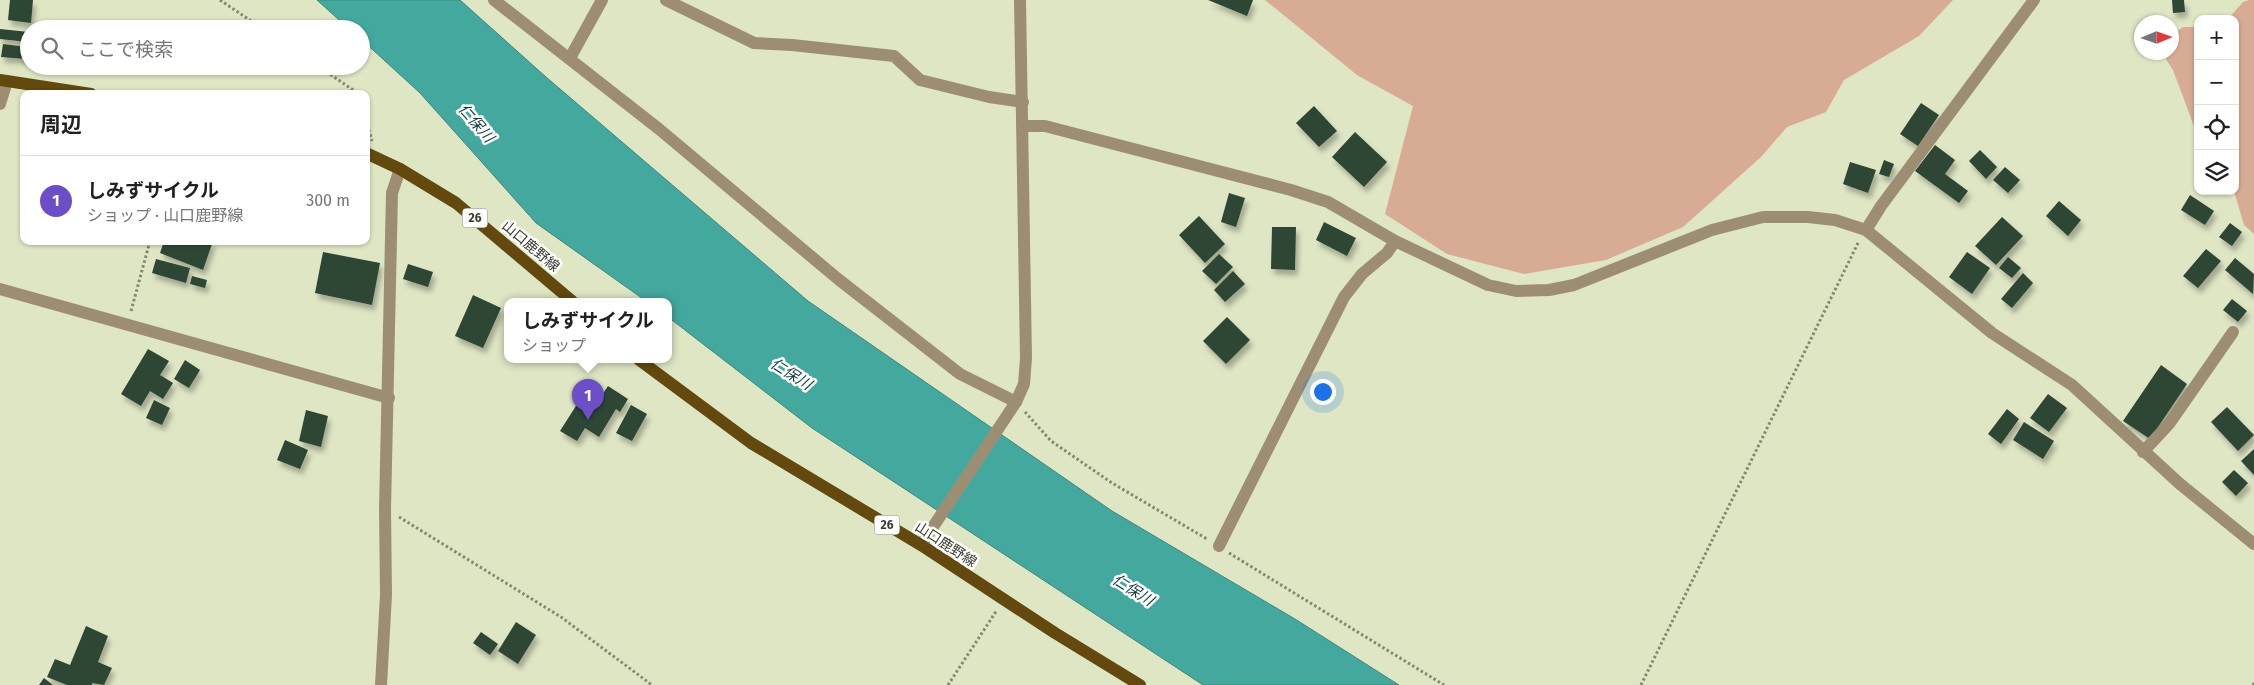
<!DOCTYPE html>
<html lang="ja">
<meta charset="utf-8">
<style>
body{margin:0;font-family:"Fira Sans","Noto Sans JP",sans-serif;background:#f6f6f6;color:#202124}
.controls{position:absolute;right:15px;top:15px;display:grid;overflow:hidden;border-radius:10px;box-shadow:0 1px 4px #0004}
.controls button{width:45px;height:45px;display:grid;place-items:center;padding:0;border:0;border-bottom:1px solid #e0e0e0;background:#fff;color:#202124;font:25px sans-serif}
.compass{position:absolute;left:2134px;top:15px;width:45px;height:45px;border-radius:50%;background:#fff;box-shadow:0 1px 4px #0004;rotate:88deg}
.you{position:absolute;left:1322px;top:391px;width:18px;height:18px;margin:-12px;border:4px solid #fff;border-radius:50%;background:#1a73e8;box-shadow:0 0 0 8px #1a73e833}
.badge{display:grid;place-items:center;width:32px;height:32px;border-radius:50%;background:#6c4ec8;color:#fff;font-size:16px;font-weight:700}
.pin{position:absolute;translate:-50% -41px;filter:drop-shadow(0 1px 2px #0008)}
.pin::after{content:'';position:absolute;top:26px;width:18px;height:15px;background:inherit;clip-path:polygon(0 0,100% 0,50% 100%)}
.popup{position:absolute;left:504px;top:298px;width:168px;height:65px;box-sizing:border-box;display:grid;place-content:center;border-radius:10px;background:#fff;filter:drop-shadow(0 1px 4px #0005);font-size:16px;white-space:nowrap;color:#757577}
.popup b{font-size:19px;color:#202124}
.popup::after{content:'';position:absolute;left:50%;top:100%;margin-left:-10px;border:10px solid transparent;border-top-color:#fff}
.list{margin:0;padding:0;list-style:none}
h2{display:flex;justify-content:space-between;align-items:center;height:65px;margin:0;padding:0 20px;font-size:21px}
h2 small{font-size:16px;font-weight:400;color:#757577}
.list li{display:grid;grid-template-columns:32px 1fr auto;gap:15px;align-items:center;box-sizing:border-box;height:90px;padding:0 20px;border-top:1px solid #e0e0e0}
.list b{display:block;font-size:19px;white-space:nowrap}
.list p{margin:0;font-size:16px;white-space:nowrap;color:#757577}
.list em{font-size:16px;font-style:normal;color:#757577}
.icon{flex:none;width:28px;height:28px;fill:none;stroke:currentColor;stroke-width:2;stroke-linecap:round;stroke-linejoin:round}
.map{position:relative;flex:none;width:2254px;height:685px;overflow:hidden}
.search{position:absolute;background:#fff;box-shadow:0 1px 4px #0004;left:20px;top:20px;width:350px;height:55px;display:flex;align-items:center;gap:12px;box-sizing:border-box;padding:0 18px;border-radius:28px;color:#757577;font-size:19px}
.panel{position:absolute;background:#fff;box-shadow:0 1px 4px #0004;left:20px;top:90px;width:350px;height:155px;border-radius:10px}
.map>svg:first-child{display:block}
.green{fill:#d8ab95}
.water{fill:#43a89e;stroke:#40877c}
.building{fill:#2d4734;filter:url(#shadow)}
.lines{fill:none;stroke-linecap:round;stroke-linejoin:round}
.path{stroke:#838872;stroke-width:3;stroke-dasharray:2.5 2.5;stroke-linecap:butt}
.minor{stroke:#9d8e73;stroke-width:12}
.major{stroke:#63490e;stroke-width:12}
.labels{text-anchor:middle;stroke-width:5;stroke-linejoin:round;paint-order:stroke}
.shield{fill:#fff;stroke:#74766d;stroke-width:1}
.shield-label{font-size:12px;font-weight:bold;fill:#383b2e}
.street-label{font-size:14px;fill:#383b2e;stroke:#fff}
.water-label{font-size:15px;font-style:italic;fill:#103f3a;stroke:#fff}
</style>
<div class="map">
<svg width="2254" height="685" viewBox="0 0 2254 685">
<defs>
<filter id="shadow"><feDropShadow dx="3" dy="5.5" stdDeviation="2.5" flood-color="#0004"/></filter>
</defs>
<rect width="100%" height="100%" fill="#dfe6c4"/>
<g class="green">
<path d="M1265,0H1953L1919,36L1844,80L1826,112L1787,127L1761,157L1683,227L1606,260L1524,274L1447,254L1385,214L1413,106L1357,75Z"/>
<path d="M2249,0H2254V234L2244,225L2234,191L2235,19H2228L2243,2Z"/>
<path d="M2183,27H2198V137L2173,70L2162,53L2172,52V35Z"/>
</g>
<path class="water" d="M317,0H460L546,77L808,301L1112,511L1295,619L1399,685H1203L812,428L668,317V301H646L536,223L420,93L361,39V29H349Z"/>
<g class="building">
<path d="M10,0H33L31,23L8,20Z"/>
<path d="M1208,0H1253L1247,16Z"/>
<path d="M2172,0H2184L2185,12L2173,13Z"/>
<path d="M0,29L29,32L28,42L0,39Z"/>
<path d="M3,44L27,47L26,59L1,57Z"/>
<path d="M1921,103L1939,115L1918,146L1900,134Z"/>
<path d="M1314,106L1337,131L1319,147L1296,123Z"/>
<path d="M1355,132L1387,162L1364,187L1332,157Z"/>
<path d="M1935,145L1955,160L1945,174L1968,191L1959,203L1915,171Z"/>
<path d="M1980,150L1997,167L1986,179L1969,161Z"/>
<path d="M1884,160L1894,164L1889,177L1879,174Z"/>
<path d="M1850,162L1876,170L1868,193L1843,184Z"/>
<path d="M2005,167L2020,180L2008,193L1993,180Z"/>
<path d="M1229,193L1245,198L1236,227L1221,222Z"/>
<path d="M2190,195L2214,211L2205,225L2181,210Z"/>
<path d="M2059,201L2081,220L2068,236L2046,216Z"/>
<path d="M1199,216L1225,244L1205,263L1179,235Z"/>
<path d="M2002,217L2023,236L1996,265L1975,246Z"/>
<path d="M1324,222L1356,238L1347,256L1316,240Z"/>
<path d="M2230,223L2242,232L2232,246L2219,237Z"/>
<path d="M1272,227H1296L1295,270L1271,269Z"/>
<path d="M164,241H213L203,270L160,253Z"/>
<path d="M2206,249L2221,261L2198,288L2183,276Z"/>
<path d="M323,252L380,263L372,305L315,293Z"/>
<path d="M1967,252L1990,268L1972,294L1949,277Z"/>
<path d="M1219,254L1233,267L1216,284L1202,271Z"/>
<path d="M2008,257L2021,268L2012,278L1999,268Z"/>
<path d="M2235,258L2254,274L2253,294L2225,270Z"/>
<path d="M156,259L190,268L186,283L152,273Z"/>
<path d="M408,264L433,272L428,287L403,279Z"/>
<path d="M1233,271L1245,284L1225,302L1214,290Z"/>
<path d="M2023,273L2033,283L2012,308L2001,299Z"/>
<path d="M192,276L207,280L205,288L190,284Z"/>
<path d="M473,295L501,308L483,348L455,336Z"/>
<path d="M2232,299L2247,311L2238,322L2223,310Z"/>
<path d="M1227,317L1250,340L1226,364L1203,341Z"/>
<path d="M148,349L169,361L160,375L173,383L163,399L150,391L141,406L121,394Z"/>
<path d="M185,360L200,370L189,388L174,379Z"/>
<path d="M2161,365L2187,384L2150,439L2123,421Z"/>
<path d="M608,386L628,399L620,412L616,409L599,437L585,428L577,441L560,431L588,387L602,395Z"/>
<path d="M2048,394L2067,408L2049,432L2030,418Z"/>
<path d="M154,400L170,408L162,425L146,418Z"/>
<path d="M631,405L647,414L632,441L616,433Z"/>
<path d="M2227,407L2254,435L2238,451L2211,422Z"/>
<path d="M2007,409L2019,419L2001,444L1988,434Z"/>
<path d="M306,410L328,416L321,447L299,441Z"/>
<path d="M2024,422L2054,441L2043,459L2013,440Z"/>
<path d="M285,440L308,450L300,469L277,460Z"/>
<path d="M2254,449V475L2241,461Z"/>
<path d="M2234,470L2248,483L2236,496L2222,482Z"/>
<path d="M516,622L536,635L518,664L498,651Z"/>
<path d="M86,626L108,636L98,662L112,668L104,685L92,683V685H67L47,677L55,659L70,665Z"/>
<path d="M481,632L498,644L490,655L473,643Z"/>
<path d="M44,678L53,685H39Z"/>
</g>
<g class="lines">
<g class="path">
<path d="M220,0L263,29"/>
<path d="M318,66L359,94"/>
<path d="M366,120L372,141"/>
<path d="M131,311L150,241"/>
<path d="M1025,412L1051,441L1112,483L1207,539"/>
<path d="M399,517L561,617L652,685"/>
<path d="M1229,553L1444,685"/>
<path d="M948,685L997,610"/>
<path d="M1641,685L1859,241"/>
<path d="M2253,685L2254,683"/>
</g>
<g class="minor">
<path d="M494,0L659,129L838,279L960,374L1016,402"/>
<path d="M666,0L754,43L792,45L894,56L920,80L989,97L1023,102"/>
<path d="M570,58L602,0"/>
<path d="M0,104L7,81"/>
<path d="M1023,126H1045L1291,190L1328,202L1395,241L1488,285L1516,291L1549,290L1574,285L1712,230L1763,217H1808L1835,220L1866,230L1992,333L2072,385L2180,484L2254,544"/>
<path d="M1866,230L1881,206L2034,0"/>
<path d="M0,289L389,398"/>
<path d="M2143,452L2169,424L2233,332"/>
<path d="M921,545L1016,402L1024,384L1026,358L1020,0"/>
<path d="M1219,546L1344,297L1362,274L1387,253L1395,241"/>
<path d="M381,685L386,595L385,509L392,193L400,169"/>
</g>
<g class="major">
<path d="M0,80L91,94"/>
<path d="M366,153L400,169L456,203L572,301"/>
<path d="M638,359L751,443L921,545L1055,633L1140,685"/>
</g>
</g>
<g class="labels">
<g class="shield">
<rect x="462.5" y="208.5" width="25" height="19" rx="4"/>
<rect x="874.5" y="515.5" width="25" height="19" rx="4"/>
</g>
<g class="shield-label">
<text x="475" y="222">26</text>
<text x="887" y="529">26</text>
</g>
<g class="street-label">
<text transform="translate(531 246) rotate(40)" y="5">山口鹿野線</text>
<text transform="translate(946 544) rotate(33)" y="5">山口鹿野線</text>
</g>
<g class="water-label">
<text transform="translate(476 123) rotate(49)" y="5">仁保川</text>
<text transform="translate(791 374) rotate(32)" y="5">仁保川</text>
<text transform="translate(1133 590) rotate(32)" y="5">仁保川</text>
</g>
</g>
</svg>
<div class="controls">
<button>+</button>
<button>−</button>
<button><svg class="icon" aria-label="locate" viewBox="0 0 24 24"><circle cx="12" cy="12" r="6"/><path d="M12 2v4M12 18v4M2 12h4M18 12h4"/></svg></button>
<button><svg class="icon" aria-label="layers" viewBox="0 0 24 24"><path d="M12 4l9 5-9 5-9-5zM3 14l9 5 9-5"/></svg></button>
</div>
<svg class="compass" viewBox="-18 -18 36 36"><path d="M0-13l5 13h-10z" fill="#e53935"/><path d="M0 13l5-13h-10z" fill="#757577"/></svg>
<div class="you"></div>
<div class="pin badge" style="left:588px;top:420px">1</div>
<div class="popup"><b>しみずサイクル</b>ショップ</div>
<div class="search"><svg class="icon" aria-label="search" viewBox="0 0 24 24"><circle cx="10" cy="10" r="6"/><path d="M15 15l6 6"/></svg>ここで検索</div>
<section class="panel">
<h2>周辺<small></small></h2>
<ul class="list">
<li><span class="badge">1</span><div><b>しみずサイクル</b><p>ショップ · 山口鹿野線</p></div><em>300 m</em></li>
</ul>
</section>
</div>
